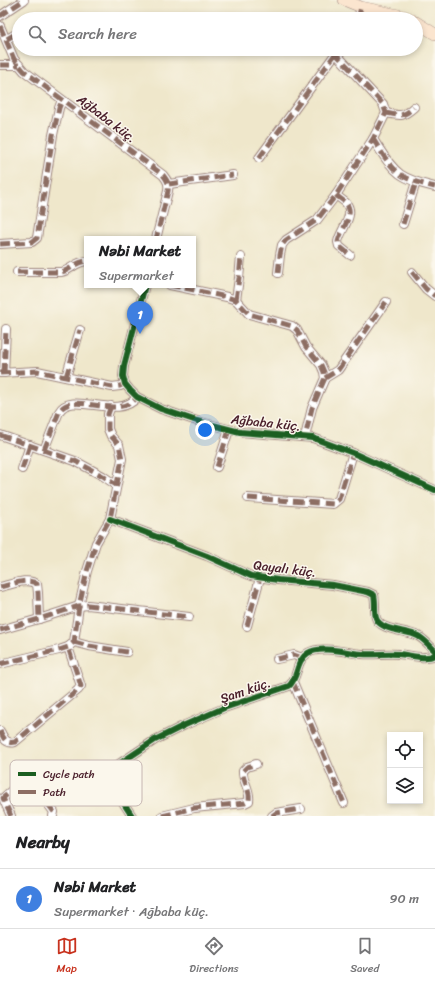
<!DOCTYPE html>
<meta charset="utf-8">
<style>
body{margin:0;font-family:Sriracha,sans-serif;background:#f2f2f2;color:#202124}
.controls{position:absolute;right:12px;bottom:12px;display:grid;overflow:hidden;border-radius:0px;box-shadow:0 2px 6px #0003}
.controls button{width:36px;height:36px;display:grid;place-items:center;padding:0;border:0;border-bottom:1px solid #e0e0e0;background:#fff;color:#202124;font:20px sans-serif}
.you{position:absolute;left:205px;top:430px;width:14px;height:14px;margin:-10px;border:3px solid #fff;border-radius:50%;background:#1a73e8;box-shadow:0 0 0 6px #1a73e833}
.badge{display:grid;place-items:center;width:26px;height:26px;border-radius:50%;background:#c8321e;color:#fff;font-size:13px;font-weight:700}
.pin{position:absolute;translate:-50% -33px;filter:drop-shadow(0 1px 2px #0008)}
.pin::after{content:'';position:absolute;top:21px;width:14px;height:12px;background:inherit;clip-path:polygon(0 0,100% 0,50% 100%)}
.popup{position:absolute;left:84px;top:236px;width:112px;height:52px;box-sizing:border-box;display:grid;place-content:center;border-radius:0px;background:#fff;filter:drop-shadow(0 1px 3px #0005);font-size:13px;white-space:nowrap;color:#757577}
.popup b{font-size:15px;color:#202124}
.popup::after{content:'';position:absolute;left:50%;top:100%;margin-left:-8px;border:8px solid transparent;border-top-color:#fff}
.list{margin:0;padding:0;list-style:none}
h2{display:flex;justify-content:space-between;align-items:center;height:52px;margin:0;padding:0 16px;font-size:17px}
h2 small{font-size:13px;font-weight:400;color:#757577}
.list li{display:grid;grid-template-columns:26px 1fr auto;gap:12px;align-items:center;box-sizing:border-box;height:60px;padding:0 16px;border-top:1px solid #e0e0e0}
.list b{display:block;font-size:15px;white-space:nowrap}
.list p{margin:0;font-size:13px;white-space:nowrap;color:#757577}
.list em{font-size:13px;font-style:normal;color:#757577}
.icon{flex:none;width:22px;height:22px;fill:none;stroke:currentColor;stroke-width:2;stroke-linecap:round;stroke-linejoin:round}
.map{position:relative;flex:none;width:435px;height:816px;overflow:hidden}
.search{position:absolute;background:#fff;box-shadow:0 2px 6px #0003;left:12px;right:12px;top:12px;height:44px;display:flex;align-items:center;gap:10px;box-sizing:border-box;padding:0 14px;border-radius:22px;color:#757577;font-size:15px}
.sheet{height:112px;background:#fff}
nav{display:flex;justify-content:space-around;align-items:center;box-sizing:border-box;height:56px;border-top:1px solid #e0e0e0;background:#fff;font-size:11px;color:#757577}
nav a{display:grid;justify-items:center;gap:2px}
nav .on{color:#c8321e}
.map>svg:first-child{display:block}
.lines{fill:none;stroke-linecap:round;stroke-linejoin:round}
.street-casing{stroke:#9c837b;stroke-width:10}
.secondary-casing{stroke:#9c837b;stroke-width:12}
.street{stroke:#fff;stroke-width:8}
.secondary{stroke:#fbe5cf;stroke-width:11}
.quiet{stroke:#8d6e63;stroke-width:5;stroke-dasharray:10 5;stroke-linecap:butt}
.cycleway-casing{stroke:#fbf7ec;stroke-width:8}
.cycleway{stroke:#1b5e20;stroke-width:6}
.labels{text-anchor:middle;stroke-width:3;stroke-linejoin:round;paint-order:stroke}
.street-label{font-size:13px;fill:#4a1f2b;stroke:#fbf7ec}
.key{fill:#fbf7ec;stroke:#c6b6b2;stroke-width:1}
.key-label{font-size:11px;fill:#4a1f2b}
</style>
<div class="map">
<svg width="435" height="816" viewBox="0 0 435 816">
<rect width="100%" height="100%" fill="#fbf7ec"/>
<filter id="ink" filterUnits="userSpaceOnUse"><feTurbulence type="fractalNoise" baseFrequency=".025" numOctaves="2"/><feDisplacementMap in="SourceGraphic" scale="8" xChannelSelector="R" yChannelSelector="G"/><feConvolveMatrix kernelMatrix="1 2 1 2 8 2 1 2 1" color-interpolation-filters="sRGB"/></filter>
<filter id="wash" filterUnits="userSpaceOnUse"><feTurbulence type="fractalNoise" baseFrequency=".012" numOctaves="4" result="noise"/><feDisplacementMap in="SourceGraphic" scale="16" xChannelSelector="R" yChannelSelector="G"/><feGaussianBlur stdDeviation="0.9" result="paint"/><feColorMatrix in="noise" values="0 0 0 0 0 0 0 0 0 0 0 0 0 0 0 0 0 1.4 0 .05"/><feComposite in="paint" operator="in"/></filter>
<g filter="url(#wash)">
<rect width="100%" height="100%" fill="#efe7cb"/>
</g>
<g filter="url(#ink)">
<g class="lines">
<defs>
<g id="street">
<path d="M0,16L24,0"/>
<path d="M358,19L361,7"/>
<path d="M0,26L14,59L24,71L163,175C168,181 169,184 168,191L156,239"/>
<path d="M7,39L19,32"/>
<path d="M0,65H19"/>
<path d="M386,113C401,116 403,117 414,107"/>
<path d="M373,139C381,151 388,165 400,174C410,181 423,184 435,187"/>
<path d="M259,158L339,49"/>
<path d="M169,184L233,175"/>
<path d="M336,195C339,198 343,200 346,203C356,215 340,230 338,242L339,246L350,255"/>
<path d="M403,224L416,182"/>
<path d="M0,244L32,242L37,238L53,135L59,108L62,100"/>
<path d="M17,272H61C72,270 74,262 87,261"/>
<path d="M412,272L426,289L435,296"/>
<path d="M278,273L280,255L282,245L286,240L317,220L336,195L373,139L386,113L383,104L336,54"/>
<path d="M145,285L124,366L123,376L125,384L130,390L137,397L161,409L197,421L240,432L313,438L353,453L435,490"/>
<path d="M170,285L227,297L236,300L249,314L292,326L297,330L306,347L321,365L324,372L325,378L312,408L305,437"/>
<path d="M236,300L239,278L241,257"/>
<path d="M0,373L37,371L112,387L120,386L125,384"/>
<path d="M4,373L6,329"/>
<path d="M66,377L80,330"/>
<path d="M325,378L338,370L386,302"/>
<path d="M0,435L75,461L103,476L116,485"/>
<path d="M44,450L59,412C71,389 119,422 137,397"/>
<path d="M217,467L229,430"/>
<path d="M22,469L30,445"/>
<path d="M248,498L333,504L339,499L353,453"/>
<path d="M110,519L207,556L251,576L278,580L333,585L368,592L374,595C376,603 374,611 376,618C380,631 407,630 418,636C425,640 430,646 435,651"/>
<path d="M0,587C11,585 27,577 37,584L38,593L39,619"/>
<path d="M247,626L260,578"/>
<path d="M0,630L39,619L79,606L88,605L189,617"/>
<path d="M74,642L89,646L127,652"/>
<path d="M277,659L294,655L302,658"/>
<path d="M0,664L59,650L68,647L74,642L79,606L87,571L96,543L110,519L122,459L119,445L111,436L108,429V414L111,406"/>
<path d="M293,682L344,803"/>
<path d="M0,731C4,739 6,744 15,742L78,690L81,686L68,647"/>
<path d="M39,792L54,812L53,816"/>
<path d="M11,816L3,798L11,791"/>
<path d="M132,816L108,779L107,774L110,770L155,740L185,725L224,708L289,686C299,677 295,661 308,653C321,645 348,653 362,654C374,655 387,653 399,654C410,655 425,660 435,655"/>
<path d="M162,816L194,808L245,803L249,801C251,790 242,781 243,771L247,767L256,764"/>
<path d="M272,816L276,813L301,809"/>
</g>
<g id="secondary">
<path d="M344,0L361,7L403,16L411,19"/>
<path d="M416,22L435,34"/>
</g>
</defs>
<use href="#street" class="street-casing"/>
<use href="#secondary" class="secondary-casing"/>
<use href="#street" class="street"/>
<use href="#secondary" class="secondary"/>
<g class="quiet">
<path d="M0,16L24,0"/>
<path d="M358,19L361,7"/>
<path d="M0,26L14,59L24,71L163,175C168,181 169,184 168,191L156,239"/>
<path d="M7,39L19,32"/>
<path d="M0,65H19"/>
<path d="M386,113C401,116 403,117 414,107"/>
<path d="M373,139C381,151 388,165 400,174C410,181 423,184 435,187"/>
<path d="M259,158L339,49"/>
<path d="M169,184L233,175"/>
<path d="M336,195C339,198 343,200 346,203C356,215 340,230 338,242L339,246L350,255"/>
<path d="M403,224L416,182"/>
<path d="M0,244L32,242L37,238L53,135L59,108L62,100"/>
<path d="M17,272H61C72,270 74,262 87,261"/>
<path d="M412,272L426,289L435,296"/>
<path d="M278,273L280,255L282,245L286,240L317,220L336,195L373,139L386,113L383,104L336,54"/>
<path d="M170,285L227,297L236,300L249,314L292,326L297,330L306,347L321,365L324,372L325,378L312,408L305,437"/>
<path d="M236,300L239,278L241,257"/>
<path d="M0,373L37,371L112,387L120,386L125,384"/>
<path d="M4,373L6,329"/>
<path d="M66,377L80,330"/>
<path d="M325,378L338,370L386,302"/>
<path d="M0,435L75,461L103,476L116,485"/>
<path d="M44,450L59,412C71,389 119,422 137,397"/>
<path d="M217,467L229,430"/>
<path d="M22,469L30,445"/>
<path d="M248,498L333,504L339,499L353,453"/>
<path d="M0,587C11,585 27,577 37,584L38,593L39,619"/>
<path d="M247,626L260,578"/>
<path d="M0,630L39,619L79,606L88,605L189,617"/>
<path d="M74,642L89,646L127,652"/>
<path d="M277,659L294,655L302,658"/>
<path d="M0,664L59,650L68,647L74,642L79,606L87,571L96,543L110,519L122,459L119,445L111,436L108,429V414L111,406"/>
<path d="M293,682L344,803"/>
<path d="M0,731C4,739 6,744 15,742L78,690L81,686L68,647"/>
<path d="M39,792L54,812L53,816"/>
<path d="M11,816L3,798L11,791"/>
<path d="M162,816L194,808L245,803L249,801C251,790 242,781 243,771L247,767L256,764"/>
<path d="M272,816L276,813L301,809"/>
</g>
<defs>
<g id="cycleway">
<path d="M145,285L124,366L123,376L125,384L130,390L137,397L161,409L197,421L240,432L313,438L353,453L435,490"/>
<path d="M110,519L207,556L251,576L278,580L333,585L368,592L374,595C376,603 374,611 376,618C380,631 407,630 418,636C425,640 430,646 435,651"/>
<path d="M132,816L108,779L107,774L110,770L155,740L185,725L224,708L289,686C299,677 295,661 308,653C321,645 348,653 362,654C374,655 387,653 399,654C410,655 425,660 435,655"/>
</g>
</defs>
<use href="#cycleway" class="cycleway-casing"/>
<use href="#cycleway" class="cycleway"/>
</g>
</g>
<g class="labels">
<g class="street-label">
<text transform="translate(107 118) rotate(37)" y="5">Ağbaba küç.</text>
<text transform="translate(266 422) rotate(6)" y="5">Ağbaba küç.</text>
<text transform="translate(285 568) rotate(7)" y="5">Qayalı küç.</text>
<text transform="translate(245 690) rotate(-19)" y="5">Şam küç.</text>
</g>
</g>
<rect x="10" y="760" width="132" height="46" rx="6" class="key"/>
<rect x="18" y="772" width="18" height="4" fill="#1b5e20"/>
<rect x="18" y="790" width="18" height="4" fill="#8d6e63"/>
<g class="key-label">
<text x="43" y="778">Cycle path</text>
<text x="43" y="796">Path</text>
</g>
</svg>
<div class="controls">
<button><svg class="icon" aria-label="locate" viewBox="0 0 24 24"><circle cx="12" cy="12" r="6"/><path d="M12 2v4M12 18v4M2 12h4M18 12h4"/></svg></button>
<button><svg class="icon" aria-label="layers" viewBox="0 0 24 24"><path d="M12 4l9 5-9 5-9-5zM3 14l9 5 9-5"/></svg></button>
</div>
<div class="you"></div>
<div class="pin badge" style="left:140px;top:334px;background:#3f7fe0">1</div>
<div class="popup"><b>Nəbi Market</b>Supermarket</div>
<div class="search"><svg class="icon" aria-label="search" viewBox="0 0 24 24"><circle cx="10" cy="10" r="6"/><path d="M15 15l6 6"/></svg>Search here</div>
</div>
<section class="sheet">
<h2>Nearby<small></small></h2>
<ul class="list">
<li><span class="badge" style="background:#3f7fe0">1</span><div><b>Nəbi Market</b><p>Supermarket · Ağbaba küç.</p></div><em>90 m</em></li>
</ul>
</section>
<nav>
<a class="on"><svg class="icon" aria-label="map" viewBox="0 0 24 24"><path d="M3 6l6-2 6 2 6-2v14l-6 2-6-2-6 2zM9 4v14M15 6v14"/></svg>Map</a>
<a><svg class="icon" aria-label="directions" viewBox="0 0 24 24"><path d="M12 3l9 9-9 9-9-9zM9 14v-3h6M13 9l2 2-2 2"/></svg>Directions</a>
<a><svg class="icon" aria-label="saved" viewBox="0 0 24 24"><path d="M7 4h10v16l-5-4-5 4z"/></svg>Saved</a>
</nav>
